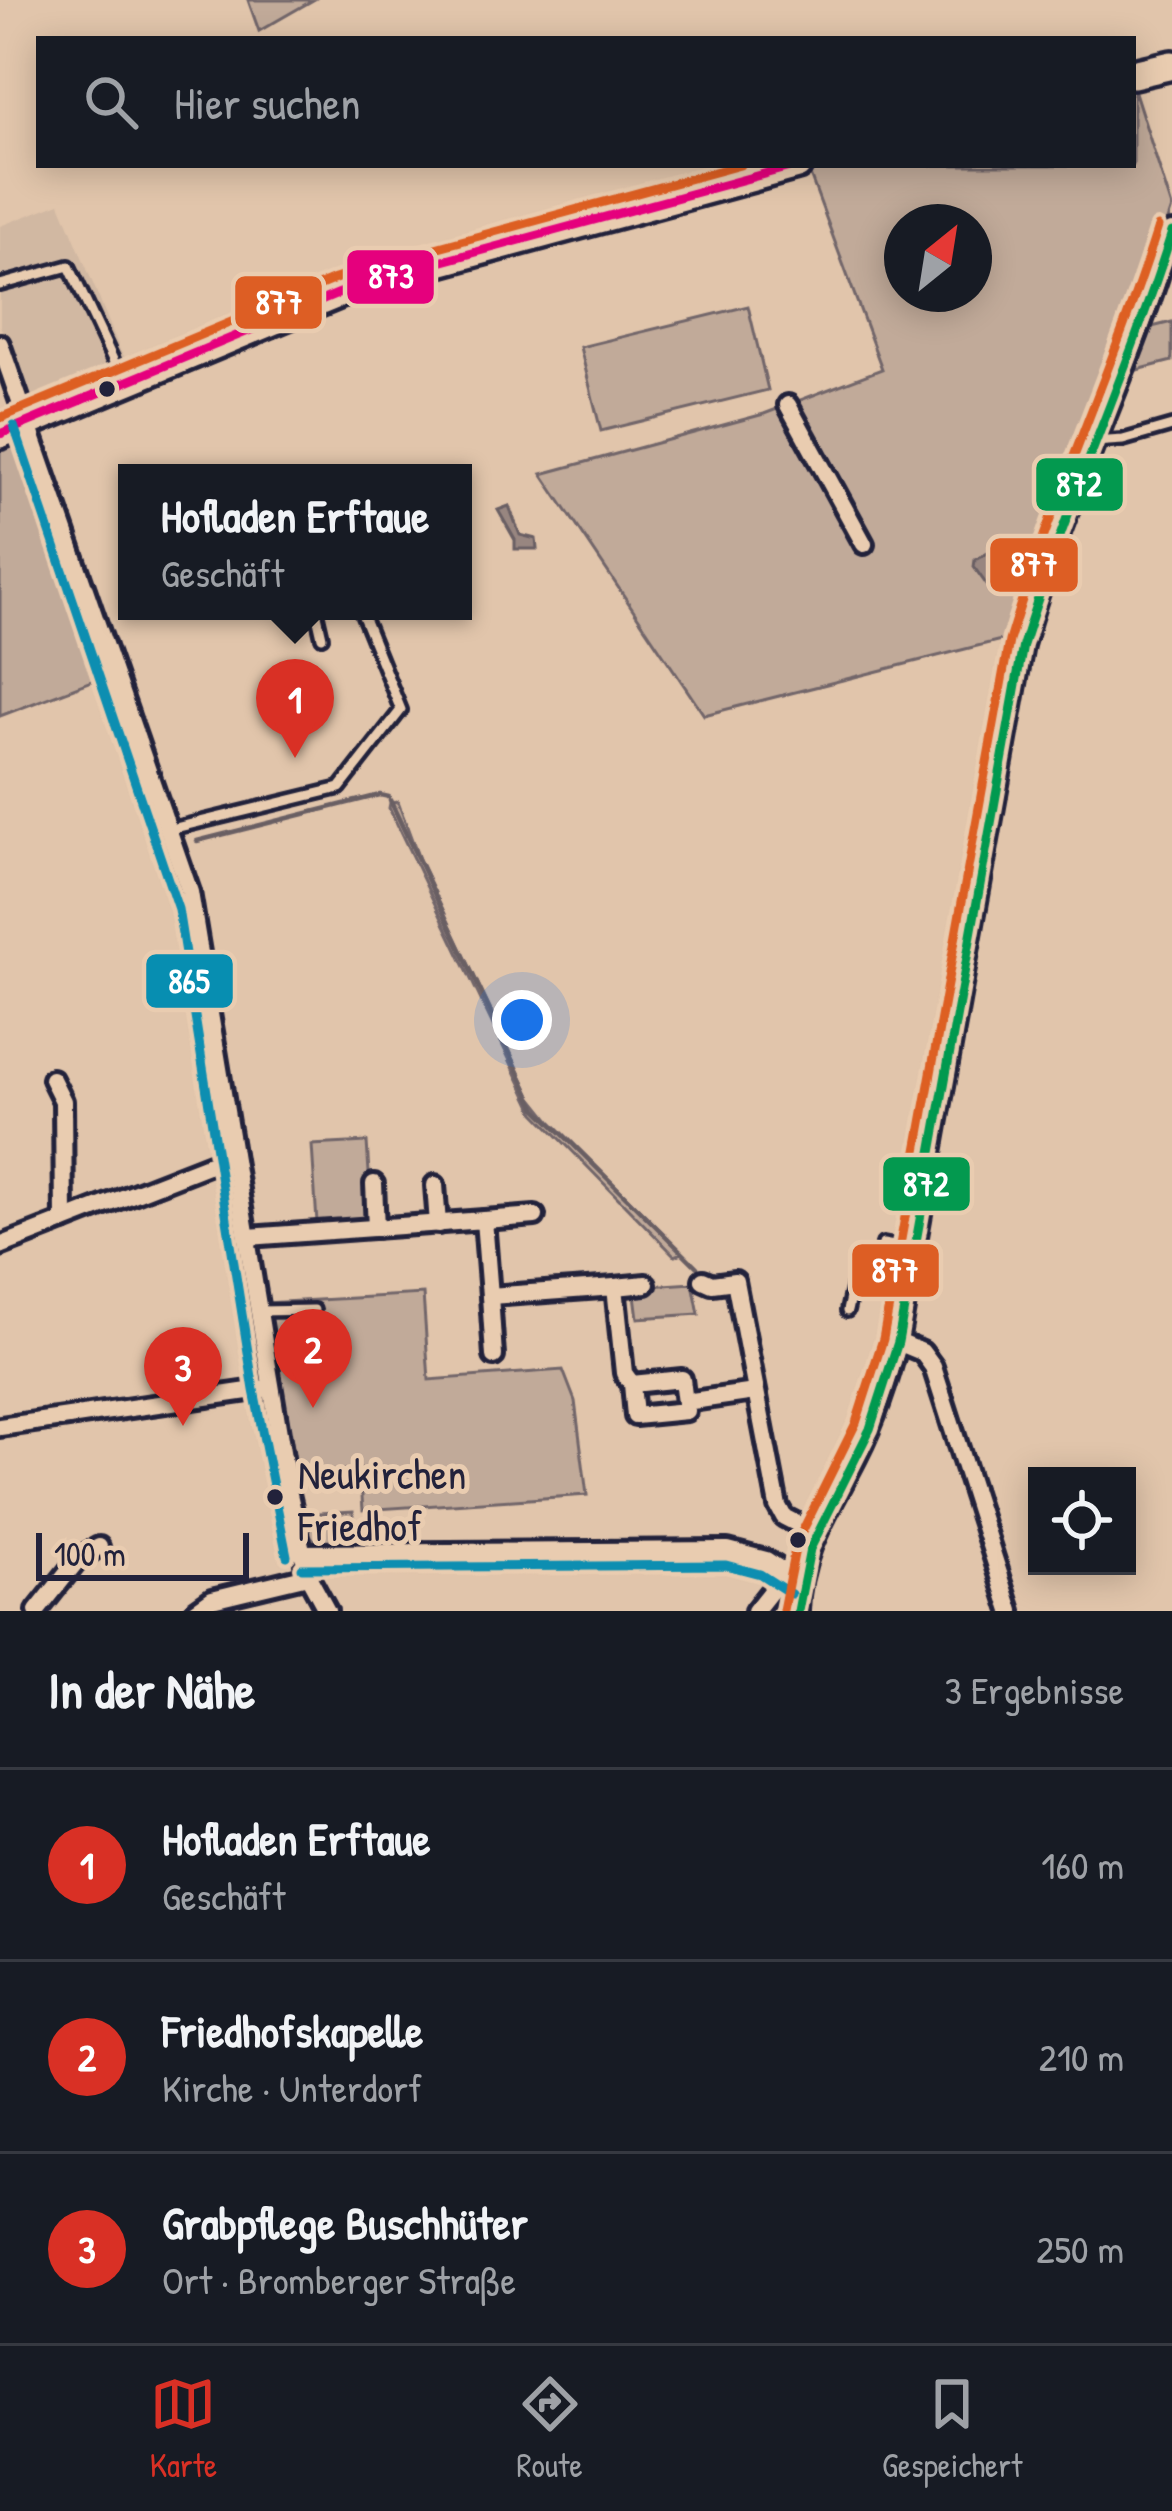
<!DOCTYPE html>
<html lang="de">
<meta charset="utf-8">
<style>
body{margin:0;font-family:"Patrick Hand",sans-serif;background:#20242c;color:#f1f3f6}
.controls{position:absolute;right:36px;bottom:36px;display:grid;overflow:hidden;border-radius:0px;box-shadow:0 6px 30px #0003}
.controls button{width:108px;height:108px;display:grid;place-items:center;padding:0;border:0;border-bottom:3px solid #363941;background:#171b24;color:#f1f3f6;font:60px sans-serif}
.compass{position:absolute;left:884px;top:204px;width:108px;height:108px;border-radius:50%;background:#171b24;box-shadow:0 6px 30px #0003;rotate:30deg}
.scale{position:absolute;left:36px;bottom:30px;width:213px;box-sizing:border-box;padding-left:12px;border:6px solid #22223b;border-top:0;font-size:33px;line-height:42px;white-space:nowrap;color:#22223b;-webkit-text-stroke:9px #e9ccb0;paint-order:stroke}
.you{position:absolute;left:522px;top:1020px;width:42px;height:42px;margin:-30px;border:9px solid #fff;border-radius:50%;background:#1a73e8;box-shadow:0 0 0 18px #1a73e833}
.badge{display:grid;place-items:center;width:78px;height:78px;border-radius:50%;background:#d93025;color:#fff;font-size:39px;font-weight:700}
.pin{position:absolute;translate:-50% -99px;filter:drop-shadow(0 3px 6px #0008)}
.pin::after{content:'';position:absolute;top:63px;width:42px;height:36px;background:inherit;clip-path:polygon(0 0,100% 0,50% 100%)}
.popup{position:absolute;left:118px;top:464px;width:354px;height:156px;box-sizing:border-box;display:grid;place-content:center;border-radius:0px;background:#171b24;filter:drop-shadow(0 3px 9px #0005);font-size:39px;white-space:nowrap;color:#9ea1a6}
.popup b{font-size:45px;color:#f1f3f6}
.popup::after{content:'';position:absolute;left:50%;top:100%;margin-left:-24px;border:24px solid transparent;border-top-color:#171b24}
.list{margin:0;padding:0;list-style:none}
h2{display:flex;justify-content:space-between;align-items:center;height:156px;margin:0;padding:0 48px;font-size:51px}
h2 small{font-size:39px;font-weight:400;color:#9ea1a6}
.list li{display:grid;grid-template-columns:78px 1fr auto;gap:36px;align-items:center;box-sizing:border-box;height:192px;padding:0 48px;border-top:3px solid #363941}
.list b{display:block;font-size:45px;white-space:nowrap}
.list p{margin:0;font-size:39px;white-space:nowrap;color:#9ea1a6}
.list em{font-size:39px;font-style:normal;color:#9ea1a6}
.icon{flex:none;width:66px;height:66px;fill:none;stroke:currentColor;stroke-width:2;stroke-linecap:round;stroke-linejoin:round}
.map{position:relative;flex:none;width:1172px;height:1611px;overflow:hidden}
.search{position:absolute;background:#171b24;box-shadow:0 6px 30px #0003;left:36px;right:36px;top:36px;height:132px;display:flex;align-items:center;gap:30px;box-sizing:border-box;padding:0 42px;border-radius:0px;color:#9ea1a6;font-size:45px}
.sheet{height:732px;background:#171b24}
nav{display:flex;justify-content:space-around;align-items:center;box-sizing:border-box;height:168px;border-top:3px solid #363941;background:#171b24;font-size:33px;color:#9ea1a6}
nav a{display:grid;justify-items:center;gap:6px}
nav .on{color:#d93025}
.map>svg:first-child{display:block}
.built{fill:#d1b8a2}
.green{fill:#c1aa99;stroke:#72666a;stroke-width:3;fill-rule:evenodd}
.water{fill:#988680;stroke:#695e64;stroke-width:3}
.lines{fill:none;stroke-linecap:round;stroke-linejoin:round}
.stream{stroke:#695e64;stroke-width:4.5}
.lane-casing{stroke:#22223b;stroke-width:18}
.street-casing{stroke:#22223b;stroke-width:26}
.primary-casing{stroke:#22223b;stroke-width:36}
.lane{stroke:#e9ccb0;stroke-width:9}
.street{stroke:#e9ccb0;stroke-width:16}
.primary{stroke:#e9ccb0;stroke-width:27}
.bus-1-casing{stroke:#e9ccb0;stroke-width:18}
.bus-2-casing{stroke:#e9ccb0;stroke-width:18}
.bus-3-casing{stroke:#e9ccb0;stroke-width:18}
.bus-4-casing{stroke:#e9ccb0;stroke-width:18}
.bus-1{stroke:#e5007d;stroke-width:9}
.bus-2{stroke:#078eb1;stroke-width:9}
.bus-3{stroke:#dd5e24;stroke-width:9}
.bus-4{stroke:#03994f;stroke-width:9}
.bus-dot{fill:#22223b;stroke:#e9ccb0;stroke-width:4.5}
.labels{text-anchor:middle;stroke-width:10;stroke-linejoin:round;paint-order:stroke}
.bus-label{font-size:42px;fill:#22223b;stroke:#e9ccb0;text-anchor:start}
.line-badge{stroke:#e9ccb0;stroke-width:4.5}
.badge-label{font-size:33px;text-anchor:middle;font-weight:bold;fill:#fff}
</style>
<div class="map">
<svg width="1172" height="1611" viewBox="0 0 1172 1611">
<rect width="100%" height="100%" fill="#e1c5ab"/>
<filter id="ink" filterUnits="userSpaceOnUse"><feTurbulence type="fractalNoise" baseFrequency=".00833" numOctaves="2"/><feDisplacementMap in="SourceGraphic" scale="24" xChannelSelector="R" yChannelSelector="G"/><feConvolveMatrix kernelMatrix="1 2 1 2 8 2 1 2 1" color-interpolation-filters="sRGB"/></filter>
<g filter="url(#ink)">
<path class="built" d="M60,203L121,352L134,368L32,411L0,325V226Z"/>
<g class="green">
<path d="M248,0H313L259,31Z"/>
<path d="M1133,86L1172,208L1132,329L1037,567L1017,636L704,715L542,474L764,414L882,369L809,172L837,165H1133ZM902,222H974V294H902Z"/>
<path d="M748,306L768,390L601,431L580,347Z"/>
<path d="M1172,322V361L1133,371L1148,328Z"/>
<path d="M20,441L105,676L0,716V450Z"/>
<path d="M398,802L419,859L531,1096L551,1121L683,1253L675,1256L535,1113L389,808L390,803Z"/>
<path d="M367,1142L372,1219L317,1223L312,1145Z"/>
<path d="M693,1283L699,1314L638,1318L634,1287Z"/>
<path d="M423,1294L429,1380L563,1370L575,1401L587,1495L363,1510L360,1469L292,1474L266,1303Z"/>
<path d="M353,1511L354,1545C320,1545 312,1551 303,1514Z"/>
</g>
<g class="water">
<path d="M509,506L520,535L536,539L537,549H515V540L498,510Z"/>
<path d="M988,553L997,557L1005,577L996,589L989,588L974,567L975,560Z"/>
</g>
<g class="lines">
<g class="stream">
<path d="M390,800L536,1108L697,1267"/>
<path d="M197,841L380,795L389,797"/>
</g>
<defs>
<g id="lane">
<path d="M0,285L69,266L123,381"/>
<path d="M1094,442L1123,440L1172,426"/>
<path d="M316,611L322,637"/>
<path d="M171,829L340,788L401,710L361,611"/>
<path d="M260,1311L314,1310"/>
<path d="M847,1311L857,1266L878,1271L883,1244L916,1250"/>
</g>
<g id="street">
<path d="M0,344L190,892L289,1494L308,1576L327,1611"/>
<path d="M788,405L864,544"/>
<path d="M52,1079L63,1101L64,1221"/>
<path d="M374,1184L376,1228"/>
<path d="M435,1185L438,1224"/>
<path d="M484,1220L535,1216"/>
<path d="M248,1237L484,1220L490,1296L615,1287L624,1373L632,1384L635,1416L686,1411L682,1379L632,1384"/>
<path d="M0,1246L233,1155"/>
<path d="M703,1280L712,1284L735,1281L778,1506L784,1517L815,1533"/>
<path d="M615,1287L646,1284"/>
<path d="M490,1296L494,1356"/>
<path d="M898,1342L922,1352L933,1367L1011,1611"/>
<path d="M685,1402L755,1392"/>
<path d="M0,1427L269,1388"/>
<path d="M302,1553L728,1550L766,1560L799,1582"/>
<path d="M37,1611L80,1557L99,1547"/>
<path d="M195,1611L212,1599L308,1576"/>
<path d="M755,1611L774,1587L799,1582"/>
<path d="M798,1611C799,1551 831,1508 857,1456C875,1420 888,1382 898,1342L1023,645C1062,504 1131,373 1172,232"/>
</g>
<g id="primary">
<path d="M1133,74L1172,65"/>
<path d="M0,434L340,293L421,267L797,165"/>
</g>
</defs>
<use href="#lane" class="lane-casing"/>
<use href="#street" class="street-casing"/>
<use href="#primary" class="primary-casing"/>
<use href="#lane" class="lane"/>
<use href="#street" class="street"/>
<use href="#primary" class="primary"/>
<defs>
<path id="bus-1" d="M0,434L340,293L421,267L797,165"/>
<g id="bus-2">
<path d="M14,426L178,909L254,1390L287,1556"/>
<path d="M302,1568L726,1565L760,1574L791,1594"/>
</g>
<g id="bus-3">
<path d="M0,418L335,279L417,253L740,165"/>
<path d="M783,1610L796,1544L856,1423L883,1339L1009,641C1051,500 1114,367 1158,227"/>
</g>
<path id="bus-4" d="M798,1611L810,1549L870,1429L898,1342L1023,645C1066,505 1128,372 1172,232"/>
</defs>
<use href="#bus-1" class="bus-1-casing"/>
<use href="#bus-2" class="bus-2-casing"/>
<use href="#bus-3" class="bus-3-casing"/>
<use href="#bus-4" class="bus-4-casing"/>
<use href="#bus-1" class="bus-1"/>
<use href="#bus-2" class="bus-2"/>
<use href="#bus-3" class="bus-3"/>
<use href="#bus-4" class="bus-4"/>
</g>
</g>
<g class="bus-dot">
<circle cx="107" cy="389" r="10"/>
<circle cx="275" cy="1497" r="10"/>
<circle cx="798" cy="1540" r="10"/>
</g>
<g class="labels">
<g class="bus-label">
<text x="298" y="1489">Neukirchen<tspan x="298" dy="52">Friedhof</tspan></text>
</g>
</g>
<g class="line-badge">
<rect x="345" y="248" width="91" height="58" rx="12" fill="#e5007d"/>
<rect x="233" y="274" width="91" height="57" rx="12" fill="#dd5e24"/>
<rect x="1034" y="456" width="91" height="57" rx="12" fill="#03994f"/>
<rect x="988" y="536" width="92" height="58" rx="12" fill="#dd5e24"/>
<rect x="144" y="952" width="91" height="58" rx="12" fill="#078eb1"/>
<rect x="881" y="1155" width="91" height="58" rx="12" fill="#03994f"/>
<rect x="850" y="1242" width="91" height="57" rx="12" fill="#dd5e24"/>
</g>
<g class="badge-label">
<text x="391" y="288">873</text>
<text x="279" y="314">877</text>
<text x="1079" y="496">872</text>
<text x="1034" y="576">877</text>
<text x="189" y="993">865</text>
<text x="926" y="1196">872</text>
<text x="895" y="1282">877</text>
</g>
</svg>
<div class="controls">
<button><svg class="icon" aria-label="locate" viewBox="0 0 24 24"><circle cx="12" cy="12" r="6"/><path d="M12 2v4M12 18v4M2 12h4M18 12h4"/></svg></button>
</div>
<svg class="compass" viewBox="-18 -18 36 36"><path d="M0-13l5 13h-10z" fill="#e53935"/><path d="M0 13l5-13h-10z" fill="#9ea1a6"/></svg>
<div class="scale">100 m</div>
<div class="you"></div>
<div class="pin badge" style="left:295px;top:758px">1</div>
<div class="popup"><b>Hofladen Erftaue</b>Geschäft</div>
<div class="pin badge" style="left:313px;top:1408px">2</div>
<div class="pin badge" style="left:183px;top:1426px">3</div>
<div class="search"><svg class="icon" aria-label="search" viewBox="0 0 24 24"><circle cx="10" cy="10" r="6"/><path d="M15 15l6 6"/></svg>Hier suchen</div>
</div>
<section class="sheet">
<h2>In der Nähe<small>3 Ergebnisse</small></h2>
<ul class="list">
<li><span class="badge">1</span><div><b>Hofladen Erftaue</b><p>Geschäft</p></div><em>160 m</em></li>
<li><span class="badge">2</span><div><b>Friedhofskapelle</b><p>Kirche · Unterdorf</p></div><em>210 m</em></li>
<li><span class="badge">3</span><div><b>Grabpflege Buschhüter</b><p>Ort · Bromberger Straße</p></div><em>250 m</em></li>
</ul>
</section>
<nav>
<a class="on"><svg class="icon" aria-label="map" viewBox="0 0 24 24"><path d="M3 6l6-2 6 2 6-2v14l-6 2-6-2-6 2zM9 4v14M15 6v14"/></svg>Karte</a>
<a><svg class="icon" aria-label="directions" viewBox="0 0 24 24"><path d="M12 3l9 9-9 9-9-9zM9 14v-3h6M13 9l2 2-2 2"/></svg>Route</a>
<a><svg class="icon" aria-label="saved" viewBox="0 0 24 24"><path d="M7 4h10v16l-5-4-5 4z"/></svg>Gespeichert</a>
</nav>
